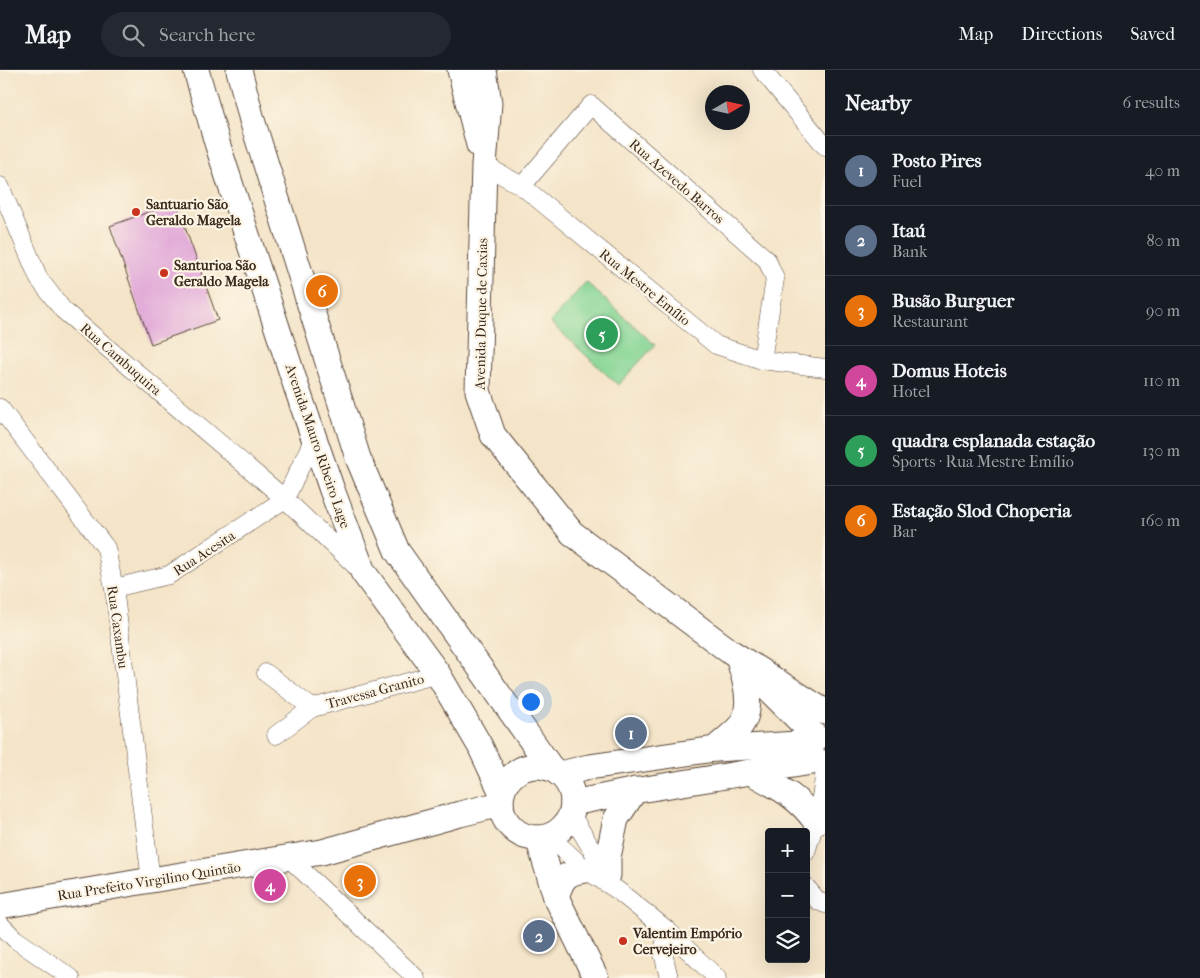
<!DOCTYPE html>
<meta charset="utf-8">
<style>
body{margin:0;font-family:"IM FELL French Canon",serif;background:#242831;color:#f1f3f6}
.controls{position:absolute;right:15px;bottom:15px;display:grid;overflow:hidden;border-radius:5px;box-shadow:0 5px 20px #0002}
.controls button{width:45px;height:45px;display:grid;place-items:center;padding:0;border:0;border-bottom:1px solid #363941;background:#171b24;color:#f1f3f6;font:25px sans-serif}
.compass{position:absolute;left:705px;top:15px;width:45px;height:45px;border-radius:50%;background:#171b24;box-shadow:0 5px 20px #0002;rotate:81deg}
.you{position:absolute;left:530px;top:631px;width:18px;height:18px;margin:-12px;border:4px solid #fff;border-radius:50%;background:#1a73e8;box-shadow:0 0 0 8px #1a73e833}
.badge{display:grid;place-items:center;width:32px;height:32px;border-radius:50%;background:#c8321e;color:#fff;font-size:16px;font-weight:700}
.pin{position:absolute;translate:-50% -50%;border:2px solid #fff;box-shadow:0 1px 5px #0006}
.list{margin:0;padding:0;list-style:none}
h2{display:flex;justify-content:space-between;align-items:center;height:65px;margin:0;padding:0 20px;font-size:21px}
h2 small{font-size:16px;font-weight:400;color:#9ea1a6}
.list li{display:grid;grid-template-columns:32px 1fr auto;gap:15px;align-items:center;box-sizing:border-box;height:70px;padding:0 20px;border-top:1px solid #363941}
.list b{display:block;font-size:19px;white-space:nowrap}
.list p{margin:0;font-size:16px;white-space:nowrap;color:#9ea1a6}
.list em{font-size:16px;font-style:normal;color:#9ea1a6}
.icon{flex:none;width:28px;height:28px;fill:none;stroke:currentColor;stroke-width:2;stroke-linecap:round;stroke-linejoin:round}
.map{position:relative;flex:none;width:825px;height:908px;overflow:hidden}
header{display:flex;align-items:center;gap:30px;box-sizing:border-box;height:70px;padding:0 25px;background:#171b24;border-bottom:1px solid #363941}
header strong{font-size:24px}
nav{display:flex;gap:28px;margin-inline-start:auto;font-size:18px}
.search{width:350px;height:45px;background:#242831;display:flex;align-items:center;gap:12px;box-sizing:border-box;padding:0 18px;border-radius:28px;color:#9ea1a6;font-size:19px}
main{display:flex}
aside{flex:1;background:#171b24}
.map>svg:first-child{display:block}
.green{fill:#87d695;stroke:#61805a}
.building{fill:#e2abd9}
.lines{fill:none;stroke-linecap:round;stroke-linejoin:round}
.street-casing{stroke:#574638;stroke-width:19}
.secondary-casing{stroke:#574638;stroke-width:27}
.street{stroke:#fff;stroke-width:18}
.secondary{stroke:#fff;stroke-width:25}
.poi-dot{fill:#c8321e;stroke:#fcf5e5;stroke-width:2}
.labels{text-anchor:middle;stroke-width:4.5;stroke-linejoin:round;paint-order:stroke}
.street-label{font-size:14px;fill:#3b2a1e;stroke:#fcf5e5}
.poi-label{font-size:14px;font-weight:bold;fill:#3b2a1e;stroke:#fcf5e5;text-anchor:start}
</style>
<header>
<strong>Map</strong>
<div class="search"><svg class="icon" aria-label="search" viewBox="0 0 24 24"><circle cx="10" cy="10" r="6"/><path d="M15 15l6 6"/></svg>Search here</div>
<nav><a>Map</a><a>Directions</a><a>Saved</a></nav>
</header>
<main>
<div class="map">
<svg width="825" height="908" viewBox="0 0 825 908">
<rect width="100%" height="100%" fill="#fcf5e5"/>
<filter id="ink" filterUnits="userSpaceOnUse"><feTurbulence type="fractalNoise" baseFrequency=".02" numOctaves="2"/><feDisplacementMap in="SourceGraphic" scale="10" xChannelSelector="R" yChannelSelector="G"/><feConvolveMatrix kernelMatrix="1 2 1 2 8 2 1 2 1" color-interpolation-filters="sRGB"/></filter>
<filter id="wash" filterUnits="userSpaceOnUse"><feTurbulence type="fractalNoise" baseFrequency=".0096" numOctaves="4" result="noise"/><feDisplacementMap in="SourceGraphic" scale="20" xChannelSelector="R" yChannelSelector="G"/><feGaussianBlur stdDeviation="1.12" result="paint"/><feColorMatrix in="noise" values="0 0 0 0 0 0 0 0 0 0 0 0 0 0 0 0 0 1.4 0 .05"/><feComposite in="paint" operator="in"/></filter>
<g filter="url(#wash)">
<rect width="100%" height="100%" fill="#f4e4c8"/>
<path class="green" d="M586,212L655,275L618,315L550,252Z"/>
<g id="blocks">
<path class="building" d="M176,132L218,250L151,274L110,156Z"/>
</g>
</g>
<g filter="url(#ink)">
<use href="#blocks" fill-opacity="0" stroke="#574638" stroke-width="1"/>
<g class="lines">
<defs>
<g id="street">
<path d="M762,0L825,76"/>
<path d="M484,95L522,116L716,275L762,290L825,298"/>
<path d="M0,116L39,209L63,240L285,429L360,500"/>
<path d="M522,116L591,35L767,190L775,209L762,290"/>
<path d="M0,338L106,478L114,518L151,810"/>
<path d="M285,429L314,368"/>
<path d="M114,518L169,505L285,429"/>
<path d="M266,603L312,638L438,604"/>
<path d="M276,665L312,638"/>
<path d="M571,744L607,805"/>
<path d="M549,766L586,800L617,820L667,860L717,908"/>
<path d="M806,782C815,754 823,727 825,697"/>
<path d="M290,789L416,908"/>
<path d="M806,817L818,831L825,834"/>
<path d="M0,854L15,869L71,908"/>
<path d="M667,860L663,883L669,908"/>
</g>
<g id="secondary">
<path d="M196,0L218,76L297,319L332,420L363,502L438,604L480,676L502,723"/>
<path d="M239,0L252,50L358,388L397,481L551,698"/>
<path d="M460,0L479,75"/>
<path d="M484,0L489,33L484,95L478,321L493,365L572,463L732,583L825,642"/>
<path d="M766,617L815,666"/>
<path d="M715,679C723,671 734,664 741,655C754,637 745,609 739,590"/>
<circle cx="537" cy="732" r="36"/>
<path d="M752,703C778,717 799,727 816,752"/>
<path d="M561,704L589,697L715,679L813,673"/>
<path d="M573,733L627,722L818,691"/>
<path d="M538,768L556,827L596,908"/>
<path d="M608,805V787L616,749L635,720"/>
<path d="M556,827C562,809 565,802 586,800"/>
<path d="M0,836L151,810L322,782L460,744L501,734"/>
</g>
</defs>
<use href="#street" class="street-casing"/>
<use href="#secondary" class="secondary-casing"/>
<use href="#street" class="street"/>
<use href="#secondary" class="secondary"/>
</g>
</g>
<g class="poi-dot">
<circle cx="136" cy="142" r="5"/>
<circle cx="164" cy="203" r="5"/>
<circle cx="623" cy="871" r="5"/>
</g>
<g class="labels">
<g class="street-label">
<text transform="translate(677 111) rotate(41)" y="5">Rua Azevedo Barros</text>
<text transform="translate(645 217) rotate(39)" y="5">Rua Mestre Emílio</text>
<text transform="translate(481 244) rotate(-89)" y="5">Avenida Duque de Caxias</text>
<text transform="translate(121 289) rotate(41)" y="5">Rua Cambuquira</text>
<text transform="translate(318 376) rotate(71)" y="5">Avenida Mauro Ribeiro Lage</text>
<text transform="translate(204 483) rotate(-33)" y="5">Rua Acesita</text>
<text transform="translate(118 557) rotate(82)" y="5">Rua Caxambu</text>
<text transform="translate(375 621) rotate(-15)" y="5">Travessa Granito</text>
<text transform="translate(149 811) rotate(-9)" y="5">Rua Prefeito Virgilino Quintão</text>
</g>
<g class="poi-label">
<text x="146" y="139">Santuario São<tspan x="146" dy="16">Geraldo Magela</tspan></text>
<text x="174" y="200">Santurioa São<tspan x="174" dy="16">Geraldo Magela</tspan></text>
<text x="633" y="868">Valentim Empório<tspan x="633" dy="16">Cervejeiro</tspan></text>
</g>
</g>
</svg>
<div class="controls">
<button>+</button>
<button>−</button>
<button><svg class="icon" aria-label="layers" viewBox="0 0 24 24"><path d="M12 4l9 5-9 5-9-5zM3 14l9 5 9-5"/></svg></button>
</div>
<svg class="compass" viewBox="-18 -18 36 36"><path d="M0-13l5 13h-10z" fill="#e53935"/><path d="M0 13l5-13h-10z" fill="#9ea1a6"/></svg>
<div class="you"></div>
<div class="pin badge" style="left:631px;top:663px;background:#5c6f8a">1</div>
<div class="pin badge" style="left:539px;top:866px;background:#5c6f8a">2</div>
<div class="pin badge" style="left:360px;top:811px;background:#e8710a">3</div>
<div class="pin badge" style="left:270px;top:815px;background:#d1479c">4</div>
<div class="pin badge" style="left:602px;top:264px;background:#2e9e5b">5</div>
<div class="pin badge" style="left:322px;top:221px;background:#e8710a">6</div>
</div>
<aside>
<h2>Nearby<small>6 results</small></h2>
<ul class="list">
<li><span class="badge" style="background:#5c6f8a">1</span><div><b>Posto Pires</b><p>Fuel</p></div><em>40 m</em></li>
<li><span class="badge" style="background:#5c6f8a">2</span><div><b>Itaú</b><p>Bank</p></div><em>80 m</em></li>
<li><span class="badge" style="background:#e8710a">3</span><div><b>Busão Burguer</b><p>Restaurant</p></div><em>90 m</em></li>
<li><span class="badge" style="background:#d1479c">4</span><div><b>Domus Hoteis</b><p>Hotel</p></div><em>110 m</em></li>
<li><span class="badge" style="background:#2e9e5b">5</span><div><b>quadra esplanada estação</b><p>Sports · Rua Mestre Emílio</p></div><em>130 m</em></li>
<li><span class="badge" style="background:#e8710a">6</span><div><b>Estação Slod Choperia</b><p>Bar</p></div><em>160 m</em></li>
</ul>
</aside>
</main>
